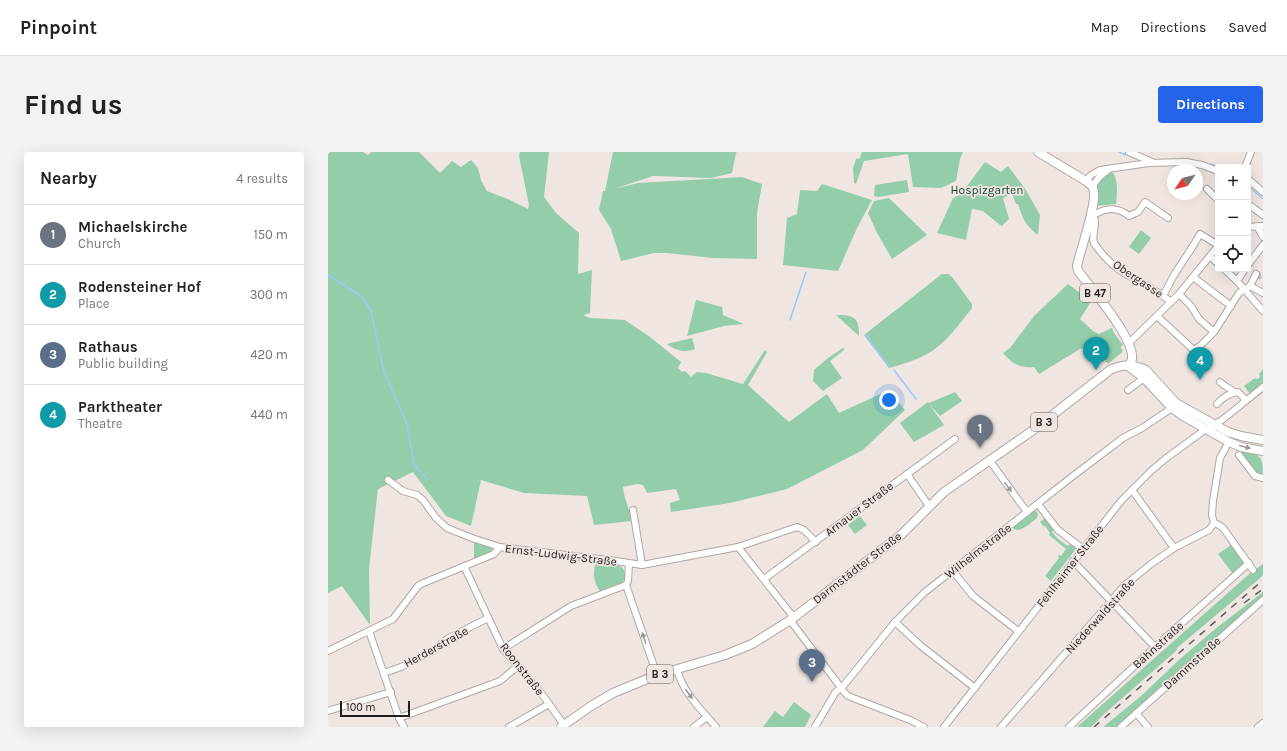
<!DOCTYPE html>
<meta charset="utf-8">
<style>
body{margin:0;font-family:Karla,sans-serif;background:#f2f2f2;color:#222}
.controls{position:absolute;right:12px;top:12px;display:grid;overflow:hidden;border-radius:4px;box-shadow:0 4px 16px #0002}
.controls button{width:36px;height:36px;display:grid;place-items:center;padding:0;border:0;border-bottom:1px solid #e0e0e0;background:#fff;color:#222;font:20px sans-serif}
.compass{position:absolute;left:839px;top:12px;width:36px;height:36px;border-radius:50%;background:#fff;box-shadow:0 4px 16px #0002;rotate:235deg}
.scale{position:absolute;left:12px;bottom:10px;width:70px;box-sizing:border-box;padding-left:4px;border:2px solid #211e1d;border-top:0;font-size:11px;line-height:14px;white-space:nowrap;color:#211e1d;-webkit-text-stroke:3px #efe6e2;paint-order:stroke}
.you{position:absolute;left:561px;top:248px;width:14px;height:14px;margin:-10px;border:3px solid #fff;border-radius:50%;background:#1a73e8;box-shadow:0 0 0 6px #1a73e833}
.badge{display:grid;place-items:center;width:26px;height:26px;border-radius:50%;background:#2563eb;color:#fff;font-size:13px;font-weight:700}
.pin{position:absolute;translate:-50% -33px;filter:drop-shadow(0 1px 2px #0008)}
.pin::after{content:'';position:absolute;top:21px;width:14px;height:12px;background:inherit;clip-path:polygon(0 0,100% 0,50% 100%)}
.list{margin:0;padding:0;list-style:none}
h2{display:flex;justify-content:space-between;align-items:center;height:52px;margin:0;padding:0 16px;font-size:17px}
h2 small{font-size:13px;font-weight:400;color:#767676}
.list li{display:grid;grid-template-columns:26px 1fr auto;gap:12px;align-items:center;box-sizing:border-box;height:60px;padding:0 16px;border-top:1px solid #e0e0e0}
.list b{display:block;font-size:15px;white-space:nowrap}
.list p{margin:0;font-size:13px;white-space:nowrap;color:#767676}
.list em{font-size:13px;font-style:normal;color:#767676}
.icon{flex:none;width:22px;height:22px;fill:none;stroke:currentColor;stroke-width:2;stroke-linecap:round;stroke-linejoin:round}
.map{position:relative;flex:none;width:935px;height:575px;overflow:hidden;border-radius:4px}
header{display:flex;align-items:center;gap:24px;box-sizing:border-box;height:56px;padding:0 20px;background:#fff;border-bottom:1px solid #e0e0e0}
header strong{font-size:19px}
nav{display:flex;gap:22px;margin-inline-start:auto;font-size:14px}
.intro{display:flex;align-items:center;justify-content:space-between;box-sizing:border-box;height:96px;padding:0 24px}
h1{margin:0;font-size:28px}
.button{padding:10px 18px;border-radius:4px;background:#2563eb;color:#fff;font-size:14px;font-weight:700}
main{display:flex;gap:24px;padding:0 24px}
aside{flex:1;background:#fff;border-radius:4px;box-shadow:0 4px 16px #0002}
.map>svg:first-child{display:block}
.green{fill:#94cda9}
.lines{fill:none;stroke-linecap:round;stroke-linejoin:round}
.stream{stroke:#98c9fd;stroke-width:1.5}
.minor-tunnel{stroke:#c6bebb;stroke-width:6;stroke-dasharray:6 3;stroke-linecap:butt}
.minor-casing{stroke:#afa7a3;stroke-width:8}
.major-casing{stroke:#afa7a3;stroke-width:10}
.minor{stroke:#fff;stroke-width:6}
.major{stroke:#fff;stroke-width:8}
.rail{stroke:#5f5a58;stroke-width:1.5;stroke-dasharray:7 7;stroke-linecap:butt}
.oneway{fill:#9b9a99}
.labels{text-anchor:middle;stroke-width:3.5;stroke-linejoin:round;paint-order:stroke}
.shield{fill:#efe6e2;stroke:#5f5a58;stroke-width:1}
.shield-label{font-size:11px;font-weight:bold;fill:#211e1d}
.park-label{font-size:12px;fill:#15482d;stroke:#efe6e2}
.street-label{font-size:12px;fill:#211e1d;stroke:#efe6e2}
</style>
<header>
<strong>Pinpoint</strong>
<nav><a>Map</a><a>Directions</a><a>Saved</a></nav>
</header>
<div class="intro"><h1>Find us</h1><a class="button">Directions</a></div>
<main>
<aside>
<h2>Nearby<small>4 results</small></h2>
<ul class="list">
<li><span class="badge" style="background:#6b7280">1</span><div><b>Michaelskirche</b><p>Church</p></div><em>150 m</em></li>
<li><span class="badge" style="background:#0f9aa8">2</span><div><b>Rodensteiner Hof</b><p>Place</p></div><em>300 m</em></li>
<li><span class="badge" style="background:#5c6f8a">3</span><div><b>Rathaus</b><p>Public building</p></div><em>420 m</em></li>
<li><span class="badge" style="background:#0f9aa8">4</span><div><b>Parktheater</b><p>Theatre</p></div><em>440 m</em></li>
</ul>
</aside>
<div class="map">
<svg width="935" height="575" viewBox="0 0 935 575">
<rect width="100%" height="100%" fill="#efe6e2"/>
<g class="green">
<path d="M0,0H35L40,3L43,0H91L112,21L124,9L133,15L143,8L150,16L153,28L159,39L182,48L200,57L201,53L191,4L192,0H221L216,45L229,62L251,81L250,122L264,118L262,161L255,163L262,166L297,168L322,185L353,210L350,216L354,220L357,219L363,225L369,220L378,221L415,232L437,198L439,200L420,233L461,270L499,242L511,261L561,238L577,258L535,298L459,337L402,351L343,360L342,351L352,348L348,337L319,341L315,333L309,332L295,335L296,342L304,369L266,373L259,344L196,341L153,328L143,374L118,364L85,320L50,337L41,416L42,473L14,434L0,441Z"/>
<path d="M285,0H409L408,1L404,21L383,26L325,24L286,37L310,31L414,25L434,32L429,61V107L385,106L339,101H326L293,109L283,77L271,58L275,39H277Z"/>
<path d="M534,0H635L632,7L628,29L613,36L585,35L580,2L536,9L528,32L526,31L525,16L528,7L532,6Z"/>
<path d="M657,10L673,20L680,14L698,38L712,63L710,83C697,73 695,67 690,52H688L684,42L675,46L681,67L674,74L672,73L655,59L644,57L638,88L609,81L625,46L633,42Z"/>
<path d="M783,19C791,25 789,43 788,52L769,54V29Z"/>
<path d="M579,28L581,40L550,45L546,44L547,33Z"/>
<path d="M494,32L544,48L530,74L510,119L455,113L459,66L469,62L472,38L489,39Z"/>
<path d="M561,46L599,83L564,107L549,81L540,61L546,49Z"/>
<path d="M813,78L823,86L811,102L801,95Z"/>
<path d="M614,122H620L624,125L644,152V156C632,171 619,190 601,201C589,208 575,212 561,216L536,183Z"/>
<path d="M740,132L755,143L764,148L752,167L765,179L771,182L784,176L786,181L795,193L793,194V197L795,198L793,201L780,212L766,193L752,197L711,222L706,215C692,216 684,212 675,201L682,196L706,164Z"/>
<path d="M368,148L394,155L395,163L416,172L396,174L359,184Z"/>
<path d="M508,163C526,163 531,165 531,184Z"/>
<path d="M364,186L367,197C356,201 348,199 339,192Z"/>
<path d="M515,196H516V198L502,209L514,226L495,239L485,229L486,218L500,206Z"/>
<path d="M935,217V231L922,242L916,234L927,226L929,227L931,226L932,224L931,222Z"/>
<path d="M627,240L634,249L612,264L601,252L616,273L586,290L572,271L600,250L601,251Z"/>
<path d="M914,298C932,303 935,303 935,323L928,320L913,301Z"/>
<path d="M707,358L710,361L709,366C703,370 690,384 684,375Z"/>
<path d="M532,364L539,373L527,382L520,373Z"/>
<path d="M716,367H719L726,377L724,380L730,387L740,394L742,392L748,397L723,429L717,424L731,406L730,404L731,403L733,404L738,397L721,383L722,381L717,374L716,375L712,370Z"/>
<path d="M146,390L164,396V398L156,404L146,407Z"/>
<path d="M903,393L916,410L915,413L905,422L890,402Z"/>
<path d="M268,411C277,412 296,409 297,422C297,426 296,428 293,431L272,439C266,431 264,421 268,411Z"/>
<path d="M935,412V423L931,427L849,496L848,499L775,563L763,575H749L920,423Z"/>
<path d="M935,440V446L921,457L789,575H775L813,544L852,507L887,477Z"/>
<path d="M466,550L483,563L477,575H435L447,559L455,565Z"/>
</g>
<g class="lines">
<g class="stream">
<path d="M791,0L798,3"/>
<path d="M883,12L890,15"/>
<path d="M920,34L935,47"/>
<path d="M0,123L33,144L43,159L56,220L79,272L86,313L99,327"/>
<path d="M462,168L478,120"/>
<path d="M538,183L561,214"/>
<path d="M566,218L588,247"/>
</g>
<path class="minor-tunnel" d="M928,122L931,124L935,123"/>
<defs>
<g id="minor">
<path d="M801,0L824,10"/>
<path d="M917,15L923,0"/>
<path d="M920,27L935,40"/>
<path d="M758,29L763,23L772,18L821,11L858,10L874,13L890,19"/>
<path d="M765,35C768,27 773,23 780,18"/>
<path d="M879,37L890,48"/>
<path d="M920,52L935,63"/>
<path d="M763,63C773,68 760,86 768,94C774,102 782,111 790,117C807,129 827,136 843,150"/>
<path d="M765,64C777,55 790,55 801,64L810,60L817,50L840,66"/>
<path d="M929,74L935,85"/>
<path d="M920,75L935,74"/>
<path d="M882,104L890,112"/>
<path d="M920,113L935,93"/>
<path d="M896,117L909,129L935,159"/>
<path d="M865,125L903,154"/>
<path d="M909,129L917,117"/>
<path d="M922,134L928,122"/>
<path d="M851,142L863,154L871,167L886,180"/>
<path d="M835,144L846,123L865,94L872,82L890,93"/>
<path d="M829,164L871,203"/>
<path d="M801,191L851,142L890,94"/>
<path d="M865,198L872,194L886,180L911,141L922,134L935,141"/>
<path d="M892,230C897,235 902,236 906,240"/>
<path d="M800,238L816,226"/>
<path d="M889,252C895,245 901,241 910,240L918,248"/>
<path d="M911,303L927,324L935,326"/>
<path d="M662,309L699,360"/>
<path d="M579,322L601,354"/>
<path d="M60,328L75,339L89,343L95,348L108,366L119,376L144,386L172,395"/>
<path d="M804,338L846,396"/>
<path d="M710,352L730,378L755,397"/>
<path d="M305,358L314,413"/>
<path d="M886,371L884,363L885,349L892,306L898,295"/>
<path d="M886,371L891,373L895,376L925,418"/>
<path d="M410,395L463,462L465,472L517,541L520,544L582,568L596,575"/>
<path d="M745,409L827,495"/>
<path d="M136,414L175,497L214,542L236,573"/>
<path d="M624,418L645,444L690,479"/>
<path d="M436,427L627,287"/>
<path d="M298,433L329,523"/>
<path d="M567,470L593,494L647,536"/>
<path d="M41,479L71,566L76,575"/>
<path d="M175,497L243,454L298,433L300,429L301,412"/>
<path d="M0,499L65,467L90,434L93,432L166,402L172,395L288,409L314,413L410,395L469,375L476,378L488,390"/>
<path d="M349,517C355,541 372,556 388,575"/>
<path d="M56,521L73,515L91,506L106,498L119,487L160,466"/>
<path d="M0,559L63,540"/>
<path d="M808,561L820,575"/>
<path d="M71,566L172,529L190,514"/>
<path d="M181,575L221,552"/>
<path d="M366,575L379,565"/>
<path d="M487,575L507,541L516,533L567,470L597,440L745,324L795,286L814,276L844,256"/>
<path d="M616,575L793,349L823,319L837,307L878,277L894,268L935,235"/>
<path d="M673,575L797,433L823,412L846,396L881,378L886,371"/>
<path d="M741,575L827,495L921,411"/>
<path d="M793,575L935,448"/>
<path d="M930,575L935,571"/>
</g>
<g id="major">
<path d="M710,0L758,29C760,31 764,33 765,36C771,48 752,98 749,114L750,119C763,136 806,186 804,206C804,210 802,212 800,214"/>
<path d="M800,214L816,226L844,256L855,264L901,290L913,295L935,299"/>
<path d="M233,575L263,554L285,541L329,523L397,503L424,492L464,467L574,382L616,340L704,279L782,218C794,212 806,212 818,218L848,251L900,280L913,284L935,288"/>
</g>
</defs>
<use href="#minor" class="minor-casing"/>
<use href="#major" class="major-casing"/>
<use href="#minor" class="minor"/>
<use href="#major" class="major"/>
<g class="rail">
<path d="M916,451L935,437"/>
<path d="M766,575L935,428"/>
</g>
</g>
<defs><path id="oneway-solid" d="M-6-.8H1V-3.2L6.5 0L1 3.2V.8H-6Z"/></defs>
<g class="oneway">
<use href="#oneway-solid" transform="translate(917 295) rotate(14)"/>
<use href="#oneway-solid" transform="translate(680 335) rotate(54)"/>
<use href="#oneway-solid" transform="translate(316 486) rotate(-109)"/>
<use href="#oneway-solid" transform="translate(361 542) rotate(53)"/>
</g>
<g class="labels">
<g class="shield">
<rect x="752" y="132" width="30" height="18" rx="3"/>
<rect x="703" y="261" width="26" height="18" rx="3"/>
<rect x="319" y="513" width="26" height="18" rx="3"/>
</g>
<g class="shield-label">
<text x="767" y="145">B 47</text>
<text x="716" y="274">B 3</text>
<text x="332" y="526">B 3</text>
</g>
<g class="park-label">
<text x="659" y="42">Hospizgarten</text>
</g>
<g class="street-label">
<text transform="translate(810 127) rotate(34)" y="4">Obergasse</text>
<text transform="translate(531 357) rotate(-37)" y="4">Arnauer Straße</text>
<text transform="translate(650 399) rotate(-38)" y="4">Wilhelmstraße</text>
<text transform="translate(233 403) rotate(7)" y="4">Ernst-Ludwig-Straße</text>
<text transform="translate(742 414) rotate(-52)" y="4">Fehlheimer Straße</text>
<text transform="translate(529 416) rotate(-38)" y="4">Darmstädter Straße</text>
<text transform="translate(772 464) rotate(-48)" y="4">Niederwaldstraße</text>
<text transform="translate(830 493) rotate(-42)" y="4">Bahnstraße</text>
<text transform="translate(108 495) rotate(-29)" y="4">Herderstraße</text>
<text transform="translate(864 511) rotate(-42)" y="4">Dammstraße</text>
<text transform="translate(194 517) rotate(52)" y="4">Roonstraße</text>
</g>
</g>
</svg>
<div class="controls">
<button>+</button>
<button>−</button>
<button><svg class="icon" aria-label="locate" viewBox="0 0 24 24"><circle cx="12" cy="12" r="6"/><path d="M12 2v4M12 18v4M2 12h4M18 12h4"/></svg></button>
</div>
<svg class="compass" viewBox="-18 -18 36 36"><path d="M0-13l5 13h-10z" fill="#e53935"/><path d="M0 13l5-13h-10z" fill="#767676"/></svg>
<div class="scale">100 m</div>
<div class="you"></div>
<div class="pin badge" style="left:652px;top:296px;background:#6b7280">1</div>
<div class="pin badge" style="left:768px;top:218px;background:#0f9aa8">2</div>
<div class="pin badge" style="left:484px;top:530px;background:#5c6f8a">3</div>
<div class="pin badge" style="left:872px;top:228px;background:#0f9aa8">4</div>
</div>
</main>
